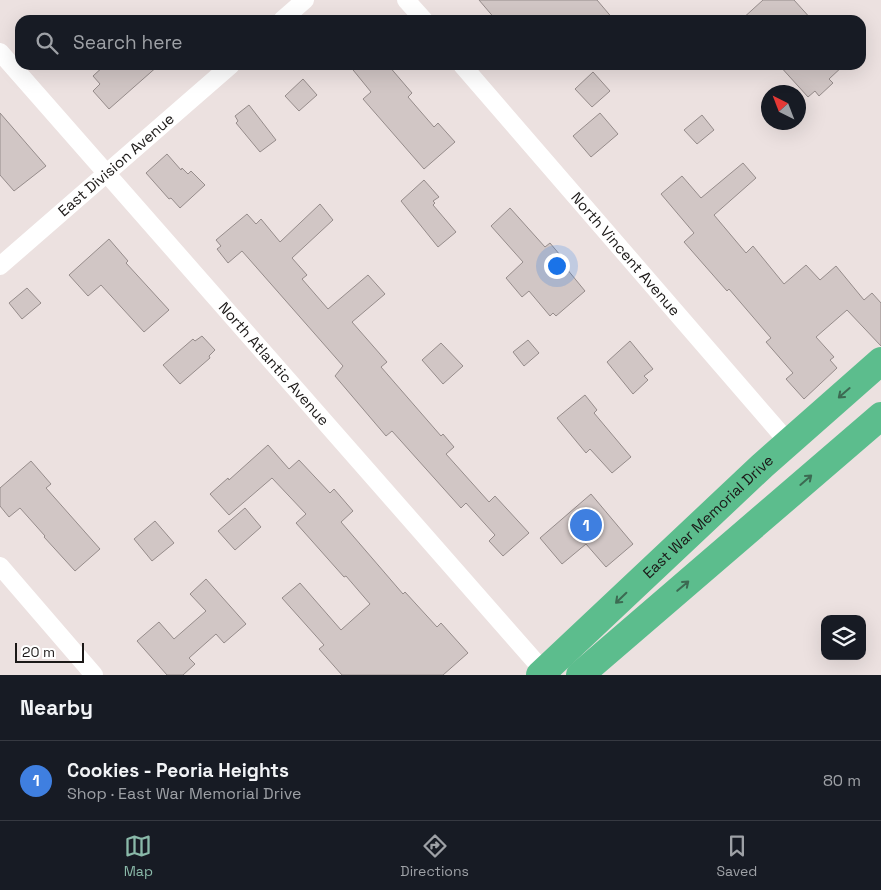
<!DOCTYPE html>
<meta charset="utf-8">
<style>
body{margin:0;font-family:"Space Grotesk",sans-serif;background:#20242c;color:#f1f3f6}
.controls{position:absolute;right:15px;bottom:15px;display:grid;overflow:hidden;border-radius:10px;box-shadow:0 5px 20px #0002}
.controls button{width:45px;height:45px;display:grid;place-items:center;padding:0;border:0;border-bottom:1px solid #363941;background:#171b24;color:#f1f3f6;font:25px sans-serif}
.compass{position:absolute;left:761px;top:85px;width:45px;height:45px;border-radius:50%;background:#171b24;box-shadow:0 5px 20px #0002;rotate:318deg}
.scale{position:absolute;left:15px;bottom:12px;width:69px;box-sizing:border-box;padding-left:5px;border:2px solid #1b1817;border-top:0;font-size:14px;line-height:18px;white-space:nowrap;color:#1b1817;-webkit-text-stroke:4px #fff;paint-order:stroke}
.you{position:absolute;left:556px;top:265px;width:18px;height:18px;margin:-12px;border:4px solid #fff;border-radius:50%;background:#1a73e8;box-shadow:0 0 0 8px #1a73e833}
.badge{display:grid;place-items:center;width:32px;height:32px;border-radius:50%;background:#8ab9a9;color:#fff;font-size:16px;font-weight:700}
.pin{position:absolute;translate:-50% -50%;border:2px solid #fff;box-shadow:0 1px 5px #0006}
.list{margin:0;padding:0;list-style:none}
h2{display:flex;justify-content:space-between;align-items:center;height:65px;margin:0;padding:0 20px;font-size:21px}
h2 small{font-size:16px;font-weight:400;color:#9ea1a6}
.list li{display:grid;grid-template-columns:32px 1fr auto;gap:15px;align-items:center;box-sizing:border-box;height:80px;padding:0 20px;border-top:1px solid #363941}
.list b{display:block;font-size:19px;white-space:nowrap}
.list p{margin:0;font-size:16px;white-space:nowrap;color:#9ea1a6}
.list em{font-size:16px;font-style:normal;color:#9ea1a6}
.icon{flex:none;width:28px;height:28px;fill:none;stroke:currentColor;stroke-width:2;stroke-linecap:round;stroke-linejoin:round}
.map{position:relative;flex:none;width:881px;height:675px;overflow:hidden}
.search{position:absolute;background:#171b24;box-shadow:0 5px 20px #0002;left:15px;right:15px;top:15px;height:55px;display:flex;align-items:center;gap:12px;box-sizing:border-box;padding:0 18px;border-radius:15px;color:#9ea1a6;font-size:19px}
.sheet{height:145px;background:#171b24}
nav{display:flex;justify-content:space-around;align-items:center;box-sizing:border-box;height:70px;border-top:1px solid #363941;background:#171b24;font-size:14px;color:#9ea1a6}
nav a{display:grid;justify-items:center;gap:2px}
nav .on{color:#8ab9a9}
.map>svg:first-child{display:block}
.building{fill:#d1c6c5;stroke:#968c8b}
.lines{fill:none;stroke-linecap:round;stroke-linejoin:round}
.street{stroke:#fff;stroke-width:18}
.highway{stroke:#5cbd8d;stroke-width:28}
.oneway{stroke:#3c6a52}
.labels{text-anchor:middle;stroke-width:5;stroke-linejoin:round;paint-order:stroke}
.street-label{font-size:15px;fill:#1b1817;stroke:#fff}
</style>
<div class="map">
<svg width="881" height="675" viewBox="0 0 881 675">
<rect width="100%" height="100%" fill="#ece1e0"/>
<g class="building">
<path d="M479,0H597L614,20H496Z"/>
<path d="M763,0H794L812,20H741Z"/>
<path d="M105,65H159L109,109L93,91L100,84L93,76Z"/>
<path d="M349,65H388L412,93L408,97L434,127L438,123L455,142L424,169L363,99L371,92Z"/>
<path d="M779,65H844L829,79L833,83L819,96L815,91L808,97Z"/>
<path d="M593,72L610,91L592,107L575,89Z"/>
<path d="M303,79L317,95L299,111L285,96Z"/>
<path d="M249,105L276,140L260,152L236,123L238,121L235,116Z"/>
<path d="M0,113L46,166L14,191L0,175Z"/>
<path d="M600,113L618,134L591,157L573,136Z"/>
<path d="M702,115L714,130L697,144L684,130Z"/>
<path d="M167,154L181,170L182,168L188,174L191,171L205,185L180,208L171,198L169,199L146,173Z"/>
<path d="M743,163L756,178L714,215L746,253L753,246L784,284L806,265L820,280L836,266L864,300L872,293L881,303V346L847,310L816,337L834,357L830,360L837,368L804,399L786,379L793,373L766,342L771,338L729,289L727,291L684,242L694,233L661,194L682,176L701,198Z"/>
<path d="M424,180L439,197L433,201L435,203L433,205L456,232L438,247L401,201Z"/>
<path d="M320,204L333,220L292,258L307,275L302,279L328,309L368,275L385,294L352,322L387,362L381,367L441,436L443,434L454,447L446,454L489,502L495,496L529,533L503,556L489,541L495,535L466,503L461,508L392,431L386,436L335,376L343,366L242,251L228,263L217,249L221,246L216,240L247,214L256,224L261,219L280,242Z"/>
<path d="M510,208L545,247L550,243L565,261L562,263L585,291L556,316L553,313L550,316L529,291L522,297L506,278L523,262L491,226Z"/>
<path d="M109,239L128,261L126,263L169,310L144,332L101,285L88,296L69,275Z"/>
<path d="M27,288L41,303L22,319L9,303Z"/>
<path d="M202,336L215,350L209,356L210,358L180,384L163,365L193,339L195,341Z"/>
<path d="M528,340L539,353L524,366L513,352Z"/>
<path d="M630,341L653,369L644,376L648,380L633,394L607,362Z"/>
<path d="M441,343L463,366L443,384L422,360Z"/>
<path d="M585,395L597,410L594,413L631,457L612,473L590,449L586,453L557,418Z"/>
<path d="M268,445L289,469L299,460L330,493L334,489L353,511L341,522L403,594L405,592L437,627L441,623L468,653L443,675H342L319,649L324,645L282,598L300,583L341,630L370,604L346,576L344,577L296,523L306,514L272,478L229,515L210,494L228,478L229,480Z"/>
<path d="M31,461L51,484L46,488L100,549L75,571L44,537L45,536L20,508L9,517L0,506V488Z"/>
<path d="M591,494L633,544L606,567L586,544L562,564L540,538Z"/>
<path d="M245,508L261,527L235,550L218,531Z"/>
<path d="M155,521L174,543L152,561L134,539Z"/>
<path d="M206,579L246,624L224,643L216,634L189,658L195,664L183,675H167L137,641L159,622L174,639L206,611L190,594Z"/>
</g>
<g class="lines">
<g class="street">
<path d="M406,0L424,20"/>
<path d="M282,20L305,0"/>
<path id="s1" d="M0,52L547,675"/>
<path id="s2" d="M462,65L788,442"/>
<path id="s3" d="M0,266L231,65"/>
<path d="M0,566L94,675"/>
</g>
<g class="highway">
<path id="s4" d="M540,675L762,466L881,361"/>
<path d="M580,675L881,416"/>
</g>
</g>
<defs><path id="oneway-shaft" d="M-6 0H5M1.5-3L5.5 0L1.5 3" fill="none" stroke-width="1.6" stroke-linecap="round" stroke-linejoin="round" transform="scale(1.25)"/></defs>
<g class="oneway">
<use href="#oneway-shaft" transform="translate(844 393) rotate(139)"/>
<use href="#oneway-shaft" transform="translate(806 480) rotate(-41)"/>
<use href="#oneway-shaft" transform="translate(683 586) rotate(-40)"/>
<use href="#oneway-shaft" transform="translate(621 598) rotate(136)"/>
</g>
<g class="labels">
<g class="street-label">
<text dy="5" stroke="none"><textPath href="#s3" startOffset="154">East Division Avenue</textPath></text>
<text dy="5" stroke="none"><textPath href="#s2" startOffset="250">North Vincent Avenue</textPath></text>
<text dy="5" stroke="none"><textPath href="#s1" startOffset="415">North Atlantic Avenue</textPath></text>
<text dy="5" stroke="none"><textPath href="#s4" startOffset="231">East War Memorial Drive</textPath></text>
</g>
</g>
</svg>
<div class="controls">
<button><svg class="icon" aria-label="layers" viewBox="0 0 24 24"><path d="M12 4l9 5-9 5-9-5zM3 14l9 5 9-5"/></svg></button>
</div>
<svg class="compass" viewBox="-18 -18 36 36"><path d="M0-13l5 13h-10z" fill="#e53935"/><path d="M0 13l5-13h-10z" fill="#9ea1a6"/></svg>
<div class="scale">20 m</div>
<div class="you"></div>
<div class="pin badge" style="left:586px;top:525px;background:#3f7fe0">1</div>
<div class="search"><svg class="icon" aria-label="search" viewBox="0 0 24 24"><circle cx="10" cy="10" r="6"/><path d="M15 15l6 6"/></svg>Search here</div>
</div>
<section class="sheet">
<h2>Nearby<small></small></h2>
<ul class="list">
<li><span class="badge" style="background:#3f7fe0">1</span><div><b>Cookies - Peoria Heights</b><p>Shop · East War Memorial Drive</p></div><em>80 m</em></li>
</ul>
</section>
<nav>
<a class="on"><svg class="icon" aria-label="map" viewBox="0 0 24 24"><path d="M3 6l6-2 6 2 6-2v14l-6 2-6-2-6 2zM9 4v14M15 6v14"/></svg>Map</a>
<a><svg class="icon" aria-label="directions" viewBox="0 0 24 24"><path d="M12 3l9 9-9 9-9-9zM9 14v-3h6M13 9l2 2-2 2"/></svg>Directions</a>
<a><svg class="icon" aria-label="saved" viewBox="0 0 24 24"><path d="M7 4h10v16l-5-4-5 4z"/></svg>Saved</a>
</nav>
